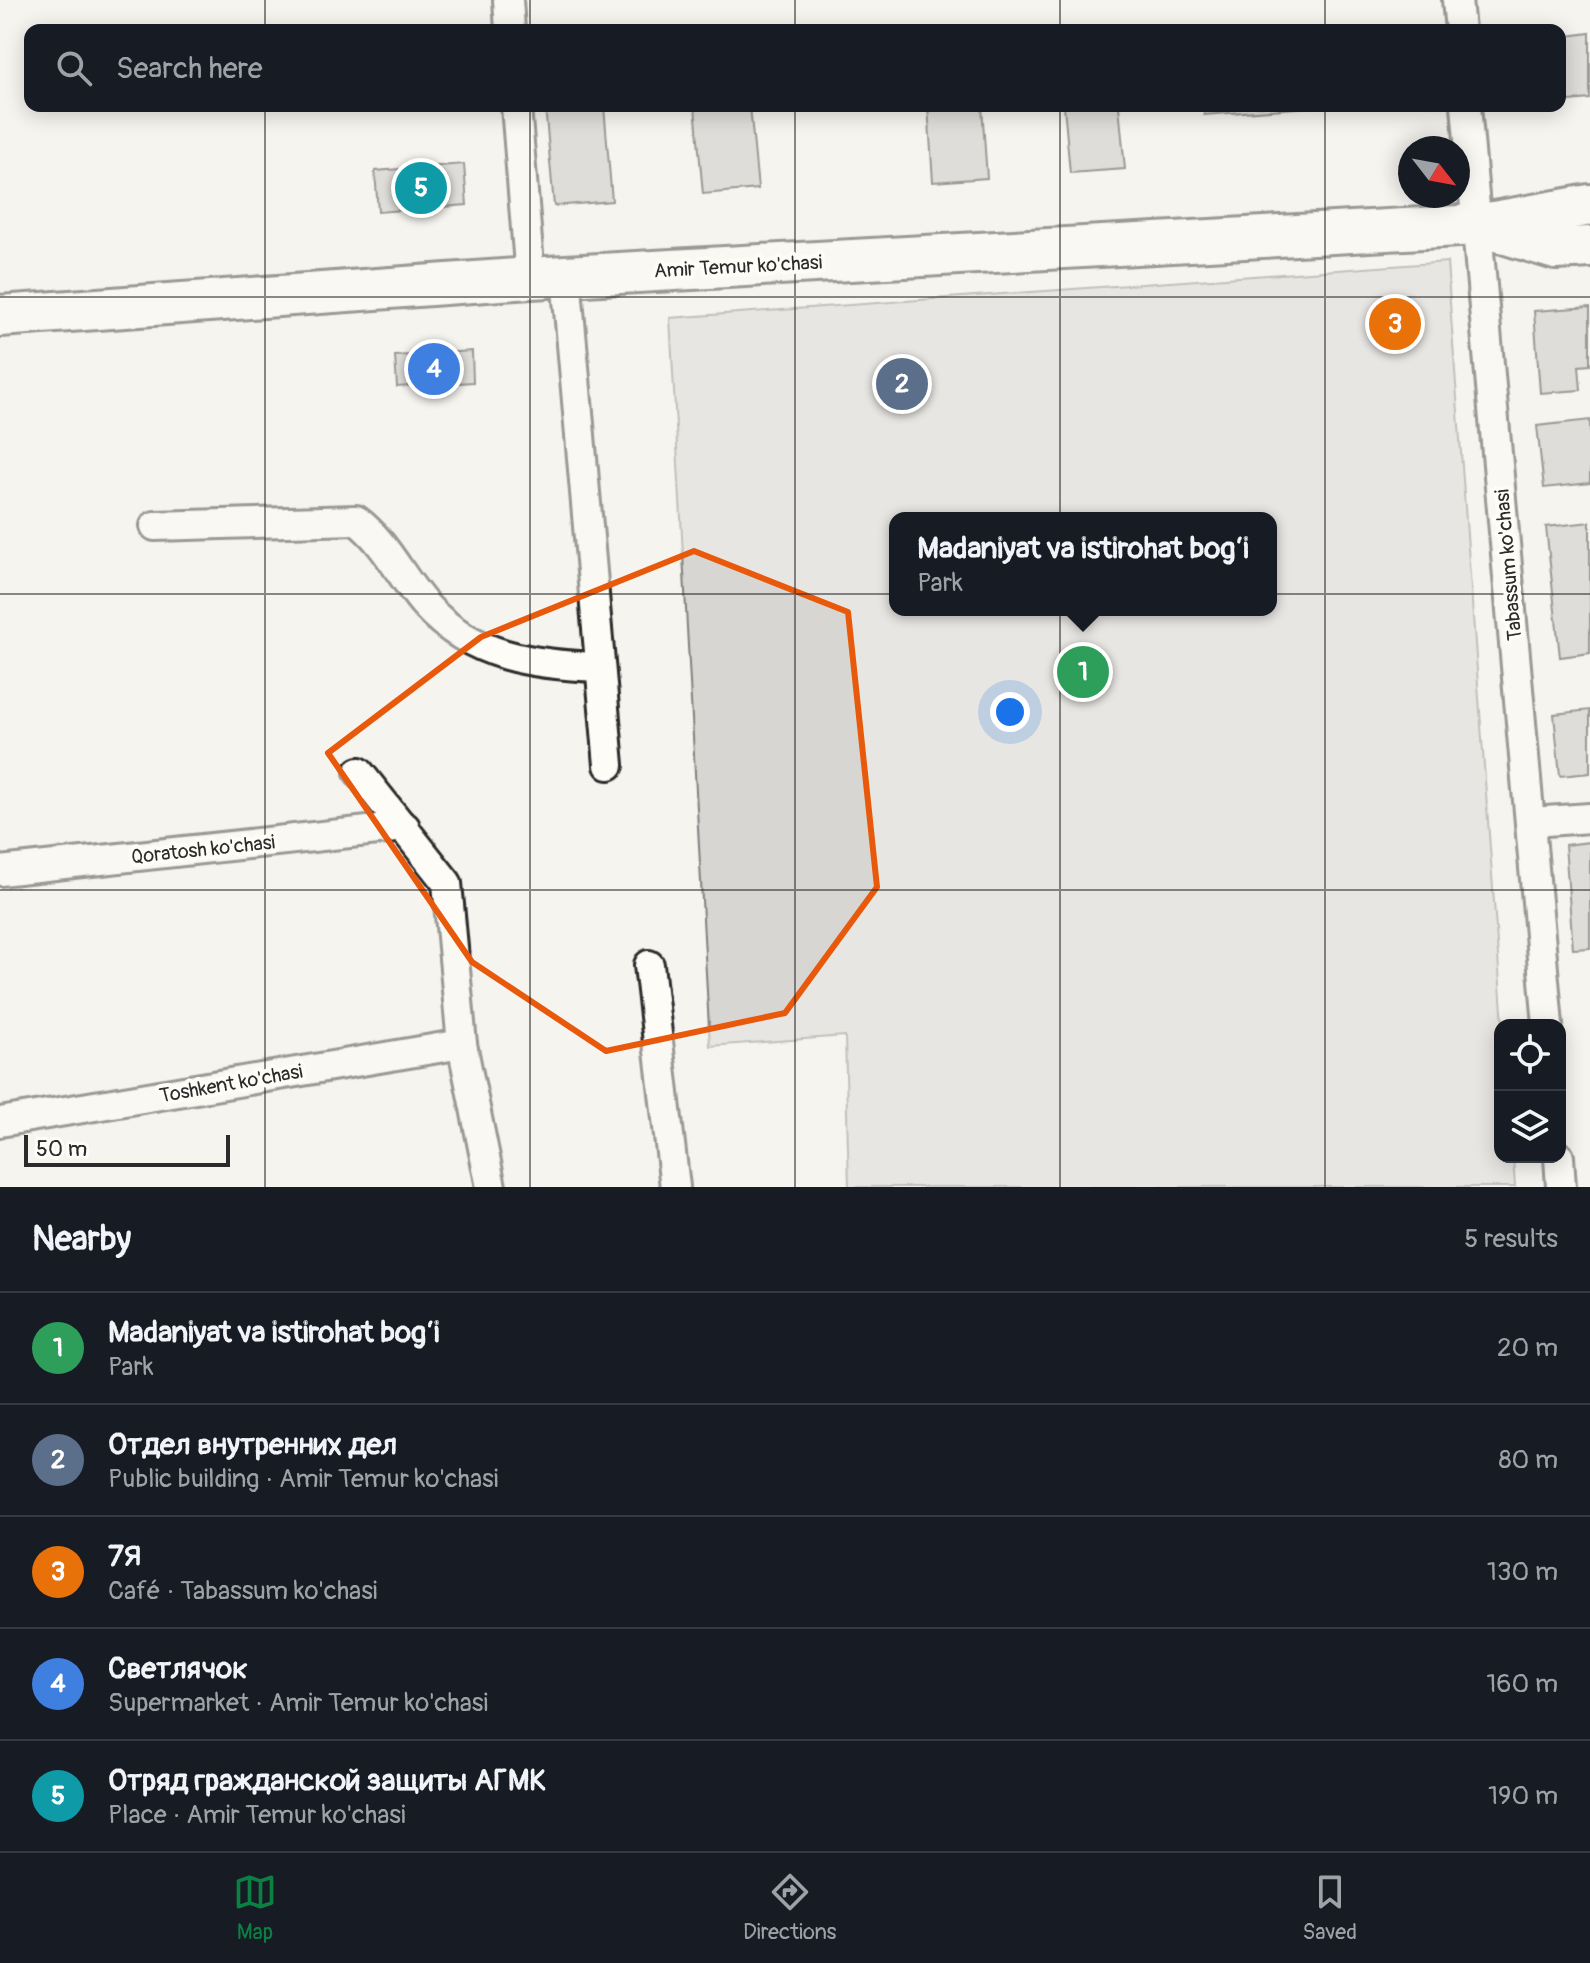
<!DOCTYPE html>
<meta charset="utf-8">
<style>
body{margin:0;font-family:Pangolin,sans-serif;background:#242831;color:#f1f3f6}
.controls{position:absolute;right:24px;bottom:24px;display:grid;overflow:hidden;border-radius:16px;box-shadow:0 4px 20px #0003}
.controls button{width:72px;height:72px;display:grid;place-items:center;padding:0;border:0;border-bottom:2px solid #363941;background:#171b24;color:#f1f3f6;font:40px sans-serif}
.compass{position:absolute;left:1398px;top:136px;width:72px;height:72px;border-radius:50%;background:#171b24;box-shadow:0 4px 20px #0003;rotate:121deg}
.scale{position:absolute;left:24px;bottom:20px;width:206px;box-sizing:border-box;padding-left:8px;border:4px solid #2b2b2b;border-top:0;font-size:22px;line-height:28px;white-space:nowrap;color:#2b2b2b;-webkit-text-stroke:6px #fdfcf7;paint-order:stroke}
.you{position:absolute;left:1010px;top:712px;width:28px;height:28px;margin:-20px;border:6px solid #fff;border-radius:50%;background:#1a73e8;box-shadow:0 0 0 12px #1a73e833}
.badge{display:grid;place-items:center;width:52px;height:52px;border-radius:50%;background:#0b8043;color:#fff;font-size:26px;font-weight:700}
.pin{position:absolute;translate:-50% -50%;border:4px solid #fff;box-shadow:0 2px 8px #0006}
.popup{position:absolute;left:889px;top:512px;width:388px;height:104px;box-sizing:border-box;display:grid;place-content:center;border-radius:16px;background:#171b24;filter:drop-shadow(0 2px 6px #0005);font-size:26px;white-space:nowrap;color:#9ea1a6}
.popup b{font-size:30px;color:#f1f3f6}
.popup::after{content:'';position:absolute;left:50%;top:100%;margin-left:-16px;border:16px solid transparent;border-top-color:#171b24}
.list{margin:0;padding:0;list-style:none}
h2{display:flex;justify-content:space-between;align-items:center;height:104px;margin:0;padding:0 32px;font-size:34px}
h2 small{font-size:26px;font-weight:400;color:#9ea1a6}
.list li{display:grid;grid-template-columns:52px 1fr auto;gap:24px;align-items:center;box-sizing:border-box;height:112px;padding:0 32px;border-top:2px solid #363941}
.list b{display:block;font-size:30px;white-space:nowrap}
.list p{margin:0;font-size:26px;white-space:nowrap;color:#9ea1a6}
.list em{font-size:26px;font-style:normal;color:#9ea1a6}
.icon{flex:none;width:44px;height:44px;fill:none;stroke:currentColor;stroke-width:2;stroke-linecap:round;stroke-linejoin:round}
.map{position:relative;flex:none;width:1590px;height:1187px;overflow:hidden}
.search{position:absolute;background:#171b24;box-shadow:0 4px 20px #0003;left:24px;right:24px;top:24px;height:88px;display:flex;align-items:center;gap:20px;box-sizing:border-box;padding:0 28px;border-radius:16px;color:#9ea1a6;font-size:30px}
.sheet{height:664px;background:#171b24}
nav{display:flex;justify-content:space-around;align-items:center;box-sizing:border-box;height:112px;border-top:2px solid #363941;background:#171b24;font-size:22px;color:#9ea1a6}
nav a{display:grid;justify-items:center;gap:4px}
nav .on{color:#0b8043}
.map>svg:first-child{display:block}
.green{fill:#d7d6d2;stroke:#81807e;stroke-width:2;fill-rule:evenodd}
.building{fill:#c2c1be;stroke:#2b2b2b;stroke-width:2}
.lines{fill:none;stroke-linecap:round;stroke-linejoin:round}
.minor-casing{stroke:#2b2b2b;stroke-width:34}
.secondary-casing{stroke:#2b2b2b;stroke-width:46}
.minor{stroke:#fdfcf7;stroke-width:28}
.secondary{stroke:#fdfcf7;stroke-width:40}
.marked{fill:none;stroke:#e8590c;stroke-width:6;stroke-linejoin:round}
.grid{fill:none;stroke:#2b2b2b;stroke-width:2;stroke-opacity:0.55}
.labels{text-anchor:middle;stroke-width:8;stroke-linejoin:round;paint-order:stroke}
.street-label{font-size:20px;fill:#2b2b2b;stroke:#fdfcf7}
</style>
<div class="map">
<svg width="1590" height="1187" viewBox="0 0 1590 1187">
<rect width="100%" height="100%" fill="#f5f4ef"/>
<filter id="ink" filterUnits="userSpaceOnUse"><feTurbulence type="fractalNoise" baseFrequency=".0125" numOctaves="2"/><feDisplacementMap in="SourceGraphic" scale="16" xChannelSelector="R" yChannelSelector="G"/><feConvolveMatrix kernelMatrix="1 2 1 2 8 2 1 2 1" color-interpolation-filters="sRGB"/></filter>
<g filter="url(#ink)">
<path class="green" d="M1447,262L1503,1025H1500V1157H1513L1515,1187H849L845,1036L710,1046L670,318ZM895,518H1271V610H895Z"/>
<g class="building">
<path d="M1590,33V99L1560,102V37Z"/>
<path d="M545,106H604L612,201L554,206Z"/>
<path d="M695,106H750L758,189L703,194Z"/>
<path d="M928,106H982L987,178L933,182Z"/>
<path d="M1064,106H1119L1125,169L1070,173Z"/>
<path d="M1203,106H1322L1204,115Z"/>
<path d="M464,164L467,205L378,212L375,171Z"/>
<path d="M1590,307V365L1579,366L1581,390L1540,393L1534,311Z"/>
<path d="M472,351L473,382L397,387L395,356Z"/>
<path d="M1590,420V483L1544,488L1537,426Z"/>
<path d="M1590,522V653L1560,657L1546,527Z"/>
<path d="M1590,710V773L1560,776L1554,714Z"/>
<path d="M1590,842V948L1573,949L1565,845Z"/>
</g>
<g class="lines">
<defs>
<g id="minor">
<path d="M508,0L510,30"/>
<path d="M1457,0L1460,30"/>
<path d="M516,106L530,278"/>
<path d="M1466,106L1548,1025"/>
<path d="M566,276L609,765"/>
<path d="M155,526L356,520C386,542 401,578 426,606C472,657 535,665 600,667"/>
<path d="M359,772L447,883L462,1044L491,1187"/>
<path d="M1531,822L1590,818"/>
<path d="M0,871L405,827"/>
<path d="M649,965L675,1187"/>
<path d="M0,1122L462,1044"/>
<path d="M1559,1157L1561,1187"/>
</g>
<g id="secondary">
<path d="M1484,227L1556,249L1590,247"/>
<path d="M0,316L530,278L1477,225L1590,205"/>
</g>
</defs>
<use href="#minor" class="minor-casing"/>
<use href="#secondary" class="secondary-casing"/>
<use href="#minor" class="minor"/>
<use href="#secondary" class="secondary"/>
</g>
</g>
<path d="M0 0H1590V1187H0ZM694,551L848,612L877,887L785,1013L606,1051L472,962L328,753L481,637Z" fill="#f5f4ef" fill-opacity=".55" fill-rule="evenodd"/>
<path class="marked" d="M694,551L848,612L877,887L785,1013L606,1051L472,962L328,753L481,637Z"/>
<path class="grid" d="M265,0V30M530,0V30M795,0V30M1060,0V30M1325,0V30M265,106V1187M530,106V1187M795,106V1187M1060,106V1187M1325,106V1187M0,297H1590M0,594H1590M0,890H1590"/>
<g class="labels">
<g class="street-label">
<text transform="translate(738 266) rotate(-3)" y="7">Amir Temur ko'chasi</text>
<text transform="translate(1508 565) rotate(-95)" y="7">Tabassum ko'chasi</text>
<text transform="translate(203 849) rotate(-6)" y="7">Qoratosh ko'chasi</text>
<text transform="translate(231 1083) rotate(-10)" y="7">Toshkent ko'chasi</text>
</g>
</g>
</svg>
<div class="controls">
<button><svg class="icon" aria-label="locate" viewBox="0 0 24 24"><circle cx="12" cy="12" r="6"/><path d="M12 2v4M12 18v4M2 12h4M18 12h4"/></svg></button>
<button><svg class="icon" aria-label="layers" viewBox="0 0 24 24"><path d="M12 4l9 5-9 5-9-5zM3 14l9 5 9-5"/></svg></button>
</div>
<svg class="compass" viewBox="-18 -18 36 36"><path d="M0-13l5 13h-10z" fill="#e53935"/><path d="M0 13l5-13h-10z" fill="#9ea1a6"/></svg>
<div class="scale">50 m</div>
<div class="you"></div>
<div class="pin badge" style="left:1083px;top:672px;background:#2e9e5b">1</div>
<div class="popup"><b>Madaniyat va istirohat bog‘i</b>Park</div>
<div class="pin badge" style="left:902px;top:384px;background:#5c6f8a">2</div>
<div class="pin badge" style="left:1395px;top:324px;background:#e8710a">3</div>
<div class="pin badge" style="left:434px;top:369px;background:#3f7fe0">4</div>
<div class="pin badge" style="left:421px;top:188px;background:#0f9aa8">5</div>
<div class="search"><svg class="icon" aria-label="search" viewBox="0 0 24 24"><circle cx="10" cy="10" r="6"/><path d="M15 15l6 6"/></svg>Search here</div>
</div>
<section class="sheet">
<h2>Nearby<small>5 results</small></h2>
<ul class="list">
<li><span class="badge" style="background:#2e9e5b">1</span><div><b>Madaniyat va istirohat bog‘i</b><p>Park</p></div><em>20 m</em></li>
<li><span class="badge" style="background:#5c6f8a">2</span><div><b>Отдел внутренних дел</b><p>Public building · Amir Temur ko'chasi</p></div><em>80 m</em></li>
<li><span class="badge" style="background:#e8710a">3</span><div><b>7Я</b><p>Café · Tabassum ko'chasi</p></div><em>130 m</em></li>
<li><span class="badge" style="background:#3f7fe0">4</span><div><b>Светлячок</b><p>Supermarket · Amir Temur ko'chasi</p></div><em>160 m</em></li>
<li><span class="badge" style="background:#0f9aa8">5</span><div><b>Отряд гражданской защиты АГМК</b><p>Place · Amir Temur ko'chasi</p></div><em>190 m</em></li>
</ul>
</section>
<nav>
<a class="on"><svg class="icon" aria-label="map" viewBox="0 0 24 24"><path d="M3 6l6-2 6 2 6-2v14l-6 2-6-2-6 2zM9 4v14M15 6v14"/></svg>Map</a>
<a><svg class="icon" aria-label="directions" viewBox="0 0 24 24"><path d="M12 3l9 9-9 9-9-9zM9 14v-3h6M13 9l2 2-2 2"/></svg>Directions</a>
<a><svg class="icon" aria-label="saved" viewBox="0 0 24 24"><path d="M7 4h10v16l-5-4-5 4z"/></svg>Saved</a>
</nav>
